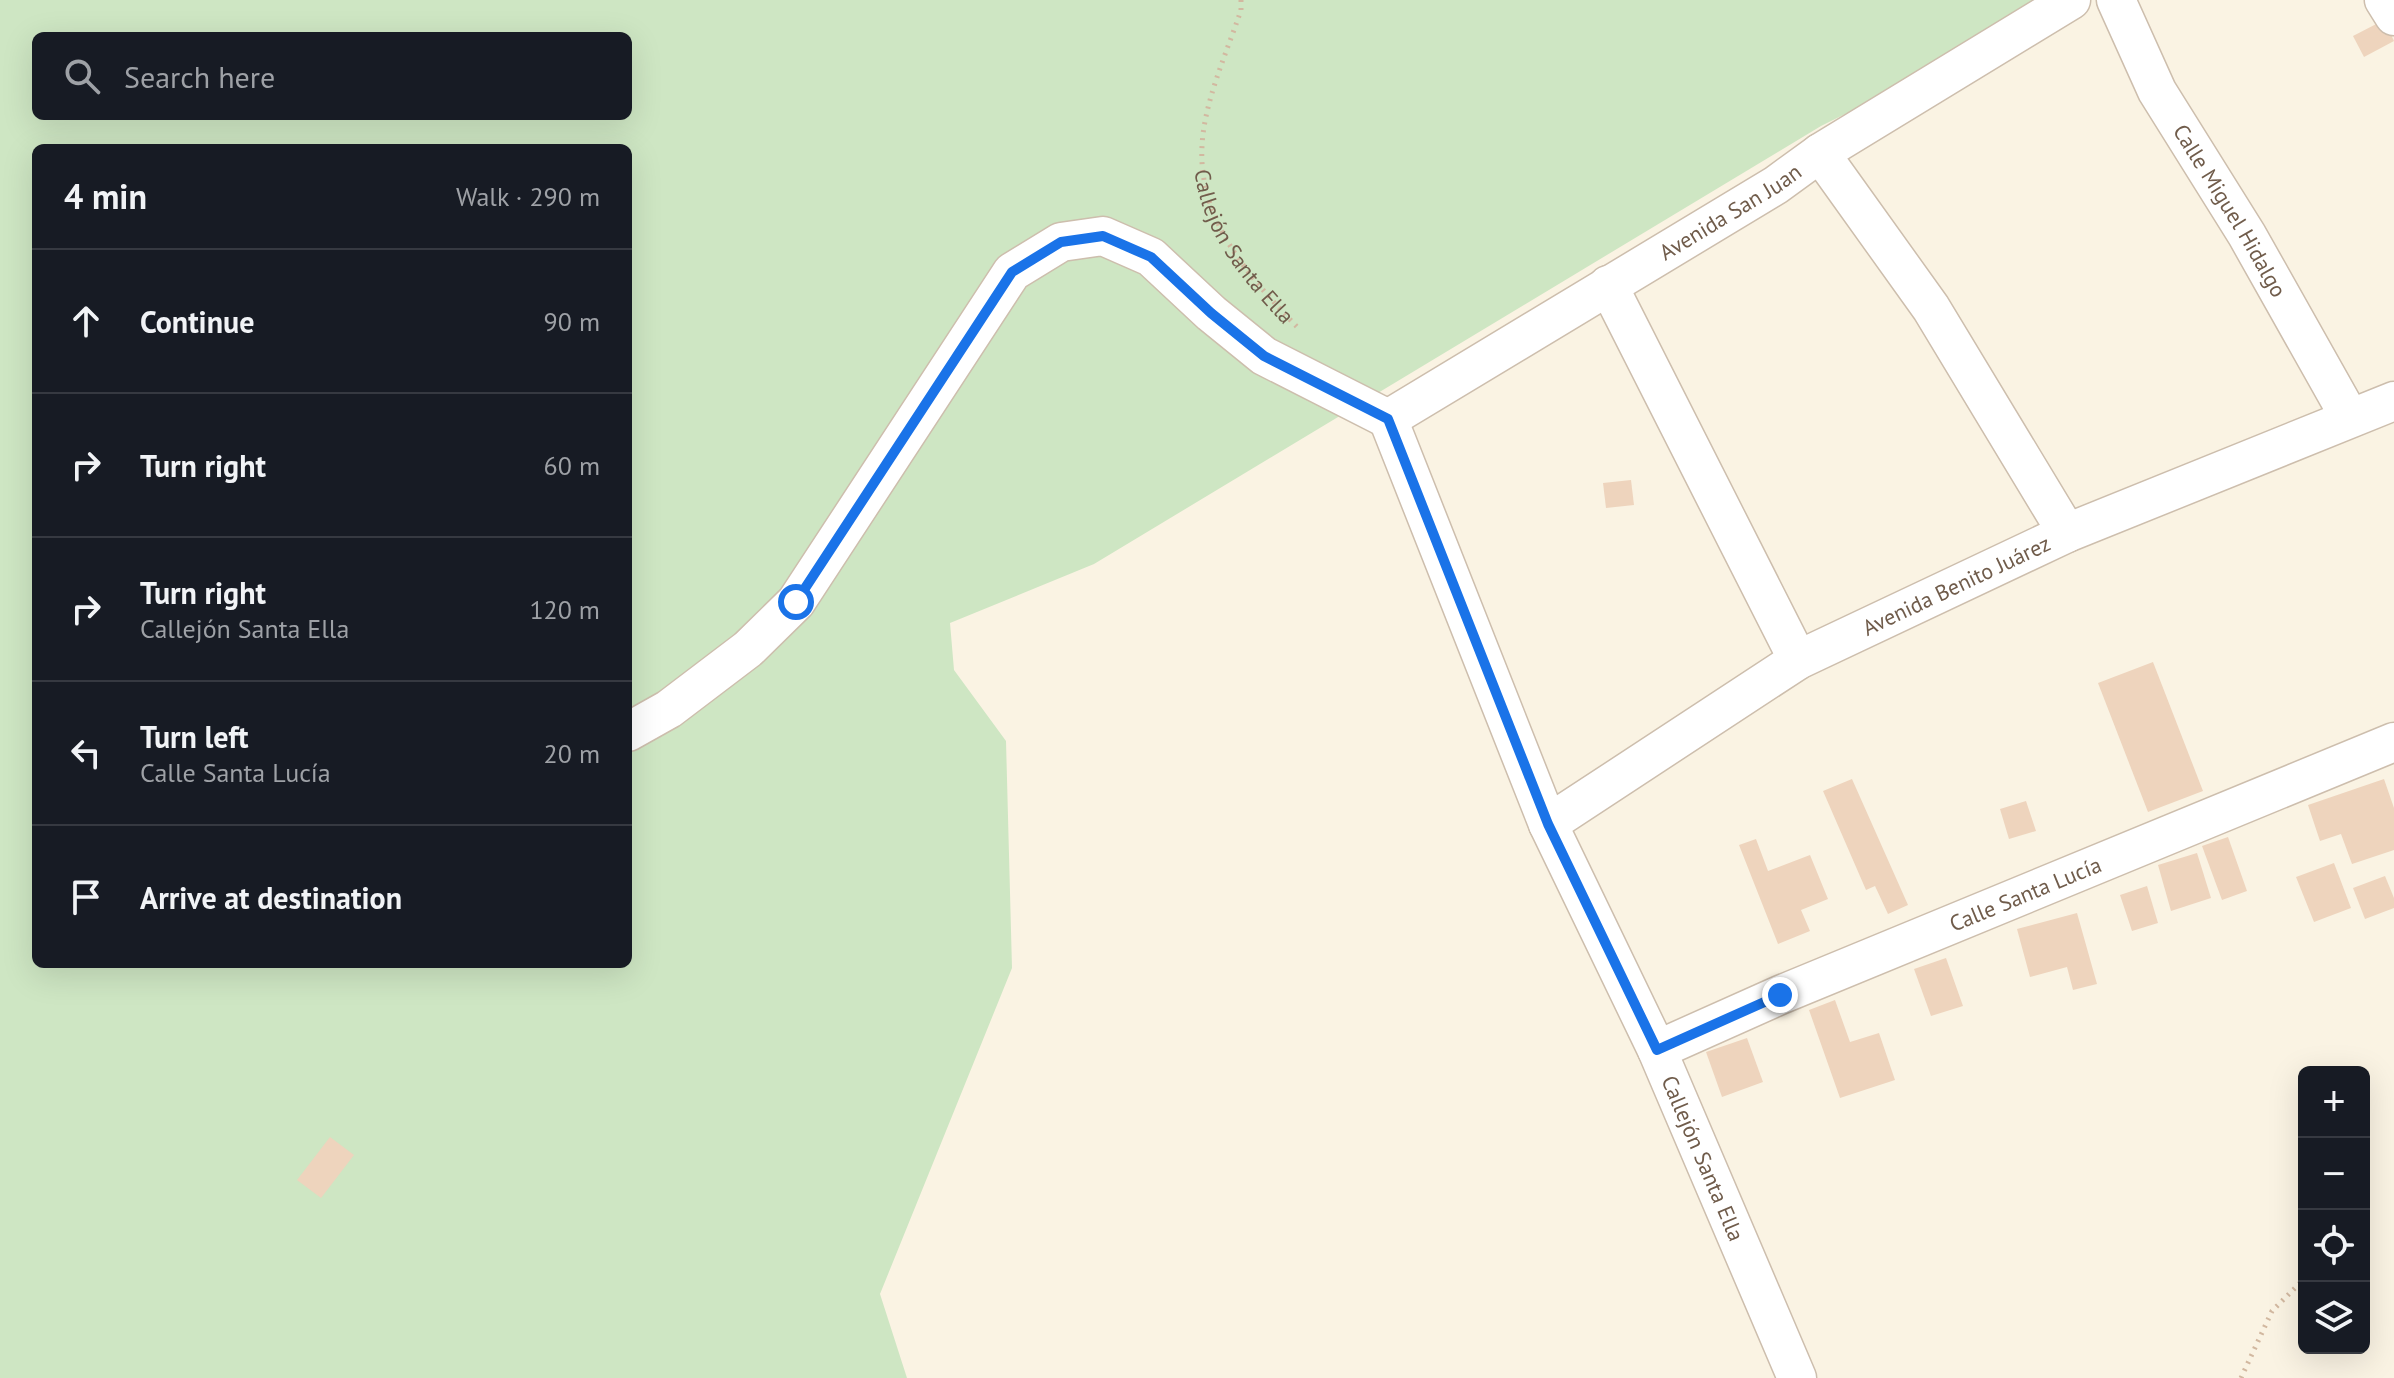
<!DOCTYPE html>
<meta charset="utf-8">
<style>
body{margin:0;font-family:"PT Sans",sans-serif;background:#20242c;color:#f1f3f6}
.controls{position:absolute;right:24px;bottom:24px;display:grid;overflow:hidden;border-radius:12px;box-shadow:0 8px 32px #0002}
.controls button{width:72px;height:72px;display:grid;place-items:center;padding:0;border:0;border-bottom:2px solid #363941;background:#171b24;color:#f1f3f6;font:40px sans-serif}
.stop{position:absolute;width:24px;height:24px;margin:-18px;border:6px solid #1a73e8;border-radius:50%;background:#fff}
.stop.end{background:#1a73e8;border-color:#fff;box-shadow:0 2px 8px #0008}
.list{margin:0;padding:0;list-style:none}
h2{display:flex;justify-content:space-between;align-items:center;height:104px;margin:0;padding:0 32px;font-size:34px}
h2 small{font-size:26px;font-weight:400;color:#9ea1a6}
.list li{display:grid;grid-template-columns:52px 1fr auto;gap:24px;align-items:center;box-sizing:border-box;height:144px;padding:0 32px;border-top:2px solid #363941}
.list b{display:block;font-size:30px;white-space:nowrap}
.list p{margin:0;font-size:26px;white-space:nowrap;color:#9ea1a6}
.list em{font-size:26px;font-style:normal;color:#9ea1a6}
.icon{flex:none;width:44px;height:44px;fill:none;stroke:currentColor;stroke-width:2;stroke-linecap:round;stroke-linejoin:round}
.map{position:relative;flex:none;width:2394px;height:1378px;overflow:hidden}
.search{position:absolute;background:#171b24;box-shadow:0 8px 32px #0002;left:32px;top:32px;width:600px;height:88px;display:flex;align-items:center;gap:20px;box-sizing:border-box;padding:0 28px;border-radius:12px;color:#9ea1a6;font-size:30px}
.panel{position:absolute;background:#171b24;box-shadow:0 8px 32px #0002;left:32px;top:144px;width:600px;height:824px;border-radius:12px}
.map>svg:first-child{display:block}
.green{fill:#cee6c3;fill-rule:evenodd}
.building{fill:#eed4bd}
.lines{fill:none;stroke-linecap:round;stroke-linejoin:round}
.street-casing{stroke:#cdbead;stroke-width:41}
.path{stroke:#d2b8a0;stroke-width:5;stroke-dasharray:2 6;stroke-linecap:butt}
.street{stroke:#fff;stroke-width:38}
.route{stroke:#1a73e8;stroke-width:10}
.labels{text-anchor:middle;stroke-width:6;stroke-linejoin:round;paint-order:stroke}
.street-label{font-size:22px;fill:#705c4b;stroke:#fef7e9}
</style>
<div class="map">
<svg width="2394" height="1378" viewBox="0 0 2394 1378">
<rect width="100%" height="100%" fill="#faf3e3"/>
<path class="green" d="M0,0H2074L1821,126L1094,564L950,623L954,670L1006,741L1012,968L880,1294L907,1378H0ZM36,36H628V116H36ZM36,148H628V964H36Z"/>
<g class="building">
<path d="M2384,20L2394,41L2364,57L2353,36Z"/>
<path d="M1631,480L1634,505L1606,508L1603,483Z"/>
<path d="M2153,662L2203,791L2148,812L2098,683Z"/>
<path d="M1852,779L1908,905L1888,914L1875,886L1866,890L1823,791Z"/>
<path d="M2384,779L2394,808V850L2352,864L2341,834L2320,841L2308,805Z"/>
<path d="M2026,801L2036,831L2009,839L2000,809Z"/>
<path d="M2228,837L2247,891L2222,900L2202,846Z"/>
<path d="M1756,839L1768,871L1810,855L1828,899L1801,910L1810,931L1778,944L1739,845Z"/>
<path d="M2197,853L2211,898L2171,911L2158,865Z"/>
<path d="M2334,863L2351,908L2314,922L2296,877Z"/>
<path d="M2385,876L2394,898V908L2365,919L2353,888Z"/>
<path d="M2147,886L2158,923L2132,931L2120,895Z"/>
<path d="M2077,913L2097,984L2073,990L2067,967L2030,977L2017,929Z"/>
<path d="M1946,958L1963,1006L1931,1016L1914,969Z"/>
<path d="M1835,1000L1850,1042L1879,1033L1895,1080L1840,1098L1809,1010Z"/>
<path d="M1747,1038L1763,1082L1722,1097L1706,1052Z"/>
<path d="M330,1137L354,1155L321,1198L297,1180Z"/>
</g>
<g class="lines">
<defs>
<g id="street">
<path id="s2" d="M2116,0L2157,91L2247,235L2350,418"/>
<path d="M2384,0L2394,16"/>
<path d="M1820,153L1931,308L2067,533"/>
<path d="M1608,285L1798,660"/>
<path id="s3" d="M1388,419L1548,824L1657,1050L1797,1378"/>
<path id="s4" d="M1388,419L1776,185L1820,153L2071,0"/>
<path d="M628,732L669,709L748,649L796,602L1012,272L1061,242L1103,236L1151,257L1211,313L1264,356L1388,419"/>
<path id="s5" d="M1548,824L1798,660L2067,533L2394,401"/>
<path id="s6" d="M1657,1050L1780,995L2394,742"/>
</g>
</defs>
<use href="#street" class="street-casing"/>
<g class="path">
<path id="s1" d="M1241,0V10C1227,52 1204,102 1202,146C1198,222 1251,279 1300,330"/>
<path d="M2241,1378L2272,1311L2304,1279"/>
</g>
<use href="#street" class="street"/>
</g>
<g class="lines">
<path class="route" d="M796,602L1012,272L1061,242L1103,236L1151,257L1211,313L1264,356L1388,419L1548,824L1657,1050L1780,995"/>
</g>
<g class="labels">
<g class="street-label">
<text dy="8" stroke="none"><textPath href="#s4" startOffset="400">Avenida San Juan</textPath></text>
<text dy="8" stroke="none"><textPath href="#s2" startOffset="240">Calle Miguel Hidalgo</textPath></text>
<text dy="8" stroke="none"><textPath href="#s1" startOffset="264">Callejón Santa Ella</textPath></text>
<text dy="8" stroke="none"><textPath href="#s5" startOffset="474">Avenida Benito Juárez</textPath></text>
<text dy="8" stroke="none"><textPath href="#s6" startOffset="400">Calle Santa Lucía</textPath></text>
<text dy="8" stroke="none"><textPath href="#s3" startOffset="804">Callejón Santa Ella</textPath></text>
</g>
</g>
</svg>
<div class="controls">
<button>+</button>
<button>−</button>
<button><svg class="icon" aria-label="locate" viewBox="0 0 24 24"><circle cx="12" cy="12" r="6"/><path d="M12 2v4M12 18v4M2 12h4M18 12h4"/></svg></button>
<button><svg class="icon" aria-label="layers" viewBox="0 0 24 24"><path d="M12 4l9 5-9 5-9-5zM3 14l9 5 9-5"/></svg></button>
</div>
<div class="stop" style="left:796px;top:602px"></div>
<div class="stop end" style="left:1780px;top:995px"></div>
<div class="search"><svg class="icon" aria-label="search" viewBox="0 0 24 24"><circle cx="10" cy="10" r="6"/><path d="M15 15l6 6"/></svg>Search here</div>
<section class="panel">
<h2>4 min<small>Walk · 290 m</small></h2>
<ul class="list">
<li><svg class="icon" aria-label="ahead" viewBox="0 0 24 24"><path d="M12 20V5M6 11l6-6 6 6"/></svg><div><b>Continue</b></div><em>90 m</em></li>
<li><svg class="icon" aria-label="right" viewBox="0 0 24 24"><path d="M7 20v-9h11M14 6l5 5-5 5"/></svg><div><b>Turn right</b></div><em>60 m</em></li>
<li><svg class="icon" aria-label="right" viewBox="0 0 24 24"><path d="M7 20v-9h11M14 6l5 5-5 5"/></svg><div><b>Turn right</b><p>Callejón Santa Ella</p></div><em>120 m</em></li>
<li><svg class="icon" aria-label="left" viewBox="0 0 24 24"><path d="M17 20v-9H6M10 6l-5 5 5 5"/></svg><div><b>Turn left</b><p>Calle Santa Lucía</p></div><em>20 m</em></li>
<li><svg class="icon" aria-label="arrive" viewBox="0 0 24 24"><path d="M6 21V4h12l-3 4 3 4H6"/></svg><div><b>Arrive at destination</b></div></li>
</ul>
</section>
</div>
